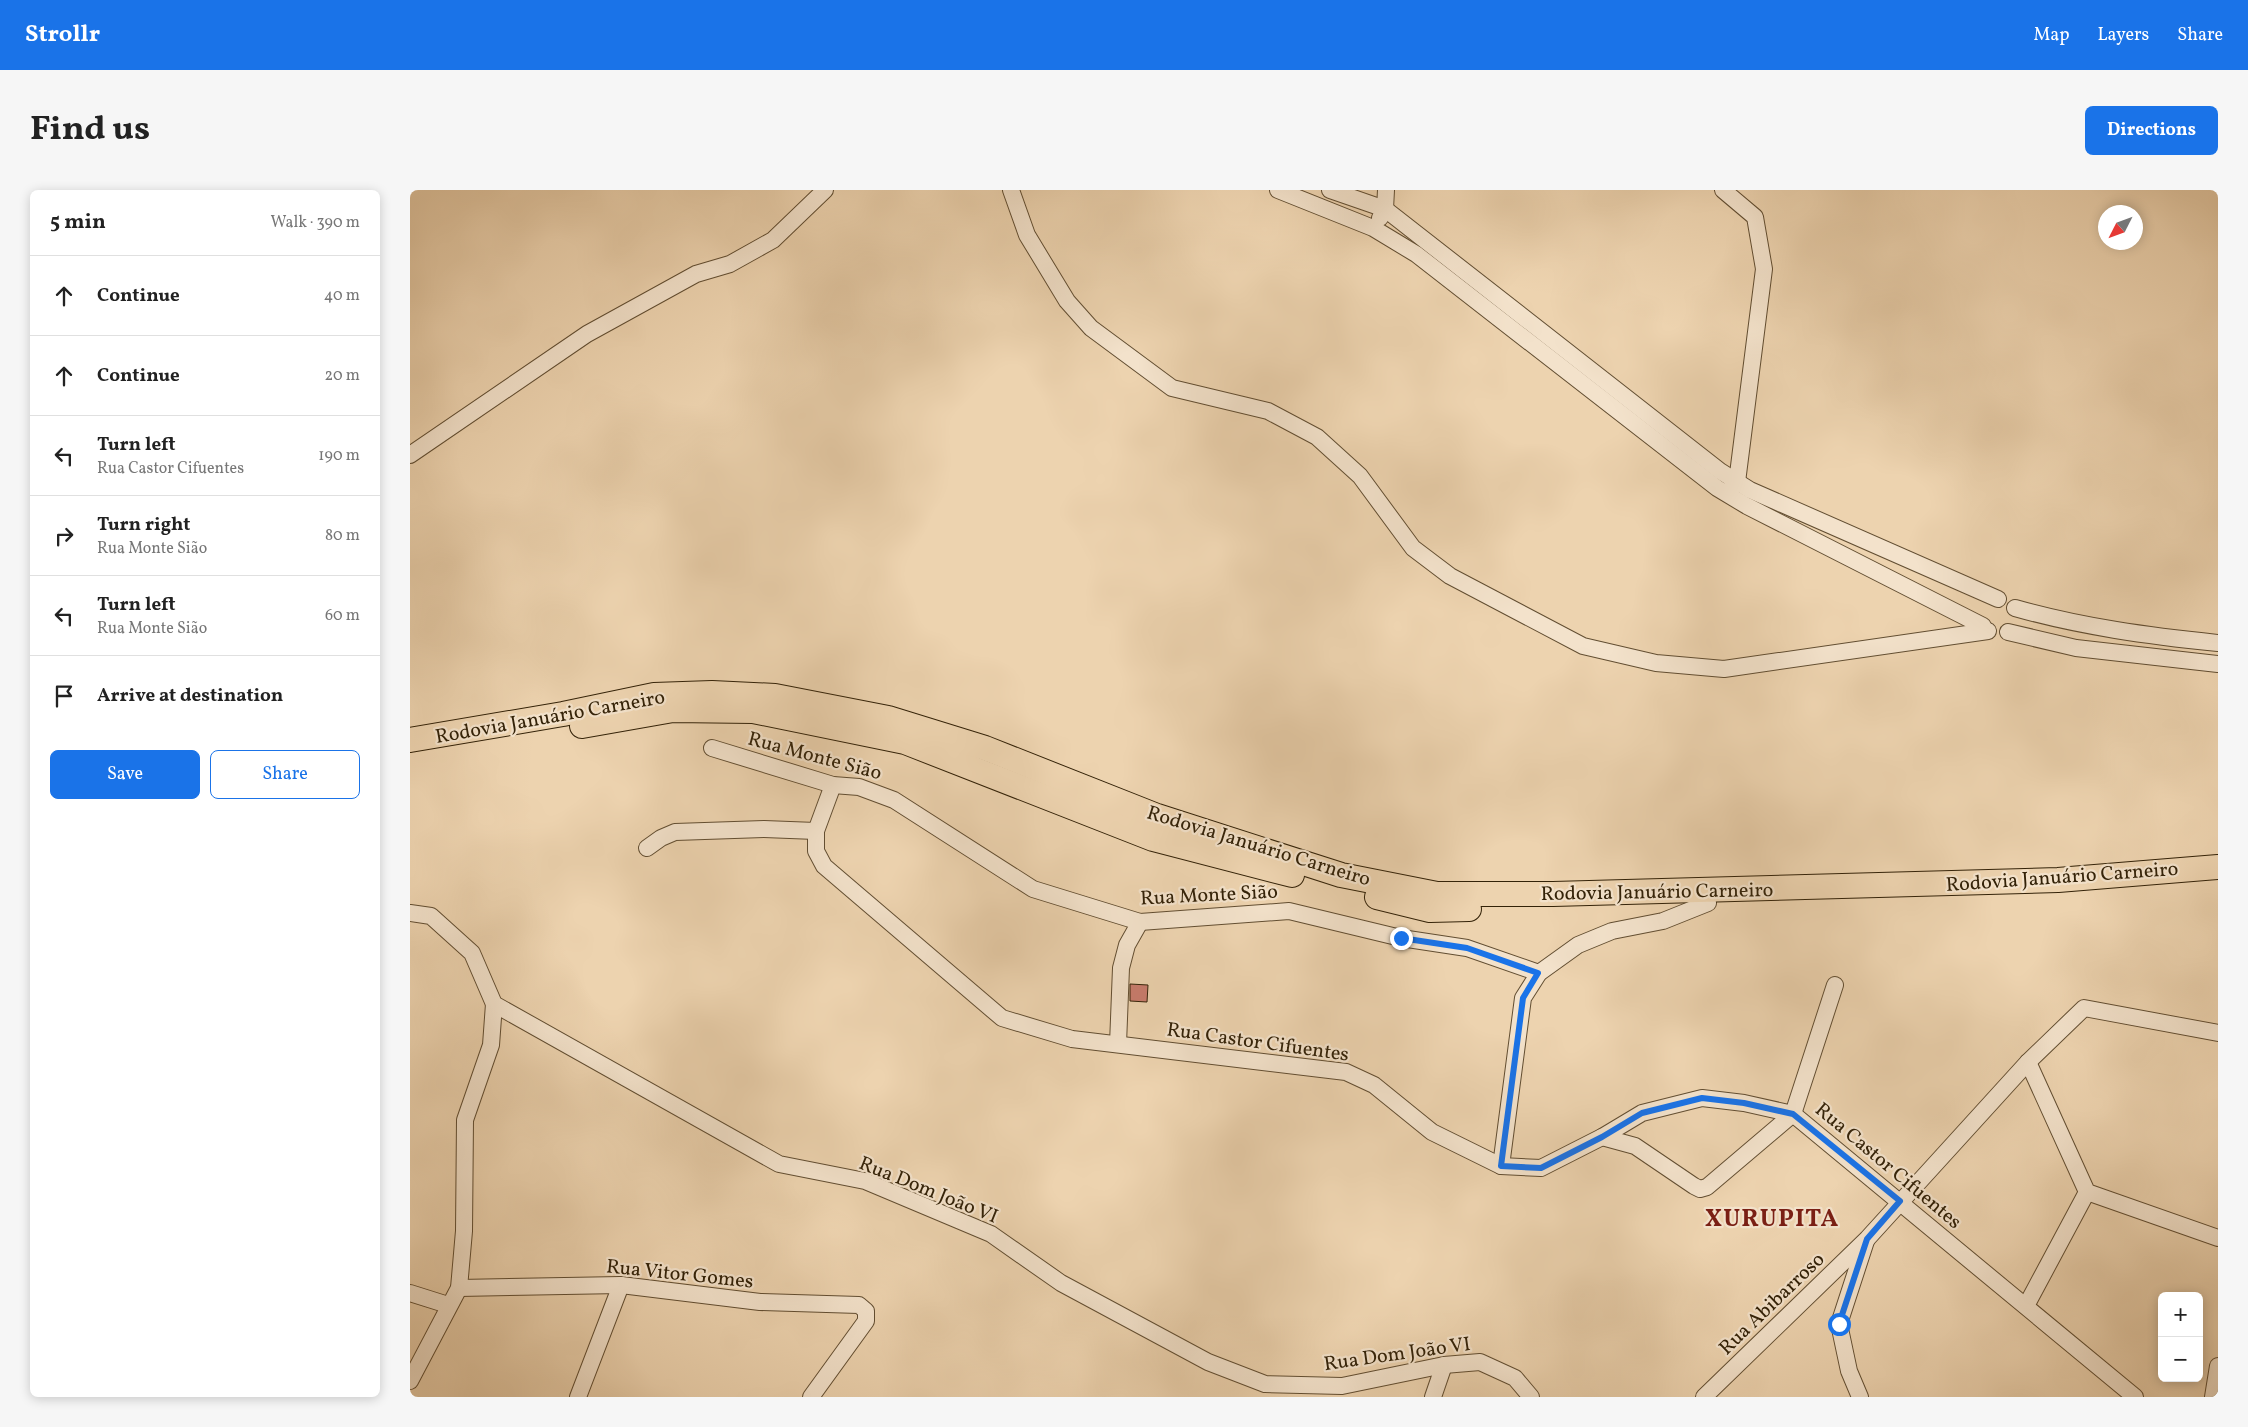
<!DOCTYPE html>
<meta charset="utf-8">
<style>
body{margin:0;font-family:Vollkorn,serif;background:#f6f6f6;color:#222}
.controls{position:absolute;right:15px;bottom:15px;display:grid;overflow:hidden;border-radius:8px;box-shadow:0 2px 12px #0003}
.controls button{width:45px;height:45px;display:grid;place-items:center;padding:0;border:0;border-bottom:1px solid #e0e0e0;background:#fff;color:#222;font:25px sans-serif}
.compass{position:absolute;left:1688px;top:15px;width:45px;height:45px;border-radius:50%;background:#fff;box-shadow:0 2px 12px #0003;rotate:228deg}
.stop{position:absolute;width:15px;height:15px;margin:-11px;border:4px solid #1a73e8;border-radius:50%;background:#fff}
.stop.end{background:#1a73e8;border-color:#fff;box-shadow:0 1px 5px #0008}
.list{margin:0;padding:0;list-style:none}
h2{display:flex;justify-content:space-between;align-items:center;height:65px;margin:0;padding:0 20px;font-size:21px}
h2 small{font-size:16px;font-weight:400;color:#767676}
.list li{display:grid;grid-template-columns:32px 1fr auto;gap:15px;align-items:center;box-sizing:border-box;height:80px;padding:0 20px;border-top:1px solid #e0e0e0}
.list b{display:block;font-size:19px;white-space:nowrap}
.list p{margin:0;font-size:16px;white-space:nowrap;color:#767676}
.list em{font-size:16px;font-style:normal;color:#767676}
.actions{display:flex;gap:10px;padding:15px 20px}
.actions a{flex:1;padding:11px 0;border:1px solid #1a73e8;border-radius:8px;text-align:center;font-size:18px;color:#1a73e8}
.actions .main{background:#1a73e8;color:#fff}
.icon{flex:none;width:28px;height:28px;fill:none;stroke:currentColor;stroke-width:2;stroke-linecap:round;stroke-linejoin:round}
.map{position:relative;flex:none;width:1808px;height:1207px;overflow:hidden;border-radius:8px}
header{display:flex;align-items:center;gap:30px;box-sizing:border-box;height:70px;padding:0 25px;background:#1a73e8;color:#fff}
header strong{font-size:24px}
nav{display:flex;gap:28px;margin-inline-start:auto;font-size:18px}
.intro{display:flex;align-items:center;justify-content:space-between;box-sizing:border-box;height:120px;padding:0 30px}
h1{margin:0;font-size:35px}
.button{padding:12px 22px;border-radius:8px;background:#1a73e8;color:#fff;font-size:18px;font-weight:700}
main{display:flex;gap:30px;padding:0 30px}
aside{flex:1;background:#fff;border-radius:8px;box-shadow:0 2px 12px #0003}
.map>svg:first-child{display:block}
.building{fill:#cb7d6f;stroke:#332208}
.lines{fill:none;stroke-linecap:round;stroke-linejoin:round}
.minor-casing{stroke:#624e32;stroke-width:18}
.highway-casing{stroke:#332208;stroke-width:26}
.minor{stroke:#f3e2cb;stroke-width:16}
.highway{stroke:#edd3af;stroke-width:24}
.route{stroke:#1a73e8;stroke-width:6}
.labels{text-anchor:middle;stroke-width:4.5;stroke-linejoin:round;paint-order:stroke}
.street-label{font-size:20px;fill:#332208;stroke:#f3e2cb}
.district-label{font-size:25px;font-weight:bold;letter-spacing:1px;fill:#7a1f14;stroke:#f3e2cb}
</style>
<header>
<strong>Strollr</strong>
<nav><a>Map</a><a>Layers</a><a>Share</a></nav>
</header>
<div class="intro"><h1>Find us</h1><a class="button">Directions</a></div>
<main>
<aside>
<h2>5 min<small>Walk · 390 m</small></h2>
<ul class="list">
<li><svg class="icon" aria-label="ahead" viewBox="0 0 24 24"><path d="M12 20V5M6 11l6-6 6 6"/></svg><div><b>Continue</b></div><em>40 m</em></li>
<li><svg class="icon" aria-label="ahead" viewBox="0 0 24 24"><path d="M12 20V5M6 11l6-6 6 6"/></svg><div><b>Continue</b></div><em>20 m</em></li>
<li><svg class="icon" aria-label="left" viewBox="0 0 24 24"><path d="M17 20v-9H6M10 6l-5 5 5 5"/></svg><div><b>Turn left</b><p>Rua Castor Cifuentes</p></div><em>190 m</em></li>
<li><svg class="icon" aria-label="right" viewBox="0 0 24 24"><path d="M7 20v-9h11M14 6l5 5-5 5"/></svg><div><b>Turn right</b><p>Rua Monte Sião</p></div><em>80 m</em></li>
<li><svg class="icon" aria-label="left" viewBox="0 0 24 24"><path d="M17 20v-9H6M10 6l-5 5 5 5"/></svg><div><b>Turn left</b><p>Rua Monte Sião</p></div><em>60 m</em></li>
<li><svg class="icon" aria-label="arrive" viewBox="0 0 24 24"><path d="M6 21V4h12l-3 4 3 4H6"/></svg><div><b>Arrive at destination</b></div></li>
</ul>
<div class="actions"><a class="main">Save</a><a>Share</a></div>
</aside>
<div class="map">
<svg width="1808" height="1207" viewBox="0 0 1808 1207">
<rect width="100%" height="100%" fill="#edd3af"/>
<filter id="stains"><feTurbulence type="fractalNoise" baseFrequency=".004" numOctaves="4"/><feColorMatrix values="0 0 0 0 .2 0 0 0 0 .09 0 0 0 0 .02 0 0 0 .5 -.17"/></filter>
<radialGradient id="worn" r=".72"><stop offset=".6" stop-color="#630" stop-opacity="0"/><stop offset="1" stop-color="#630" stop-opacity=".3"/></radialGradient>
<path class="building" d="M720,794L738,795L737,812L720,811Z"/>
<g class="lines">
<defs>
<g id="minor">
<path d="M601,0L617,45L657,111L681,138L762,198L858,221L907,247L950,286L1003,358L1040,386L1173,456L1246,473L1314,479L1578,441"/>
<path d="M868,0L963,38L1006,64L1307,298L1337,316L1573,436"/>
<path d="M920,0L975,19L1310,281L1340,300L1588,409"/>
<path d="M1313,0L1345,27L1354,79L1327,292L1321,298"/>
<path d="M970,28L975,19L976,0"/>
<path d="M0,265L177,144L286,84L320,74L363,50L415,0"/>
<path d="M1605,418C1672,437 1739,446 1808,453"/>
<path d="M1598,442L1666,458L1808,474"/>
<path d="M302,558L423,595L449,597L484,610L623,699L730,732L879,721L991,748L1057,758L1129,783"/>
<path d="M423,595L406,641V661L414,676L592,828L662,849L936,882L964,895L1022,942L1091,976L1131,978L1192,947L1232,923L1292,908L1334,913L1383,924L1725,1207"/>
<path d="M237,658L251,648L265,642L354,639L406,641"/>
<path d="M0,723L21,726L62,763L84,814L369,974L455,991L581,1044L651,1093L798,1172L855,1194L932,1196L1034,1175L1070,1172L1105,1188L1121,1207"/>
<path d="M708,854L711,778L717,755L730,732"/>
<path d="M1618,872L1677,1002L1808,1048"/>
<path d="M1192,947L1225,956L1284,996L1290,999L1297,997L1383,924L1425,795"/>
<path d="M1091,976L1113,808L1129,783L1168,755L1202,741L1253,731L1298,713"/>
<path d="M49,1098L211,1095L350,1112L449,1115L456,1121V1131L401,1207"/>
<path d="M0,1103L38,1115"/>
<path d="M1616,1116L1677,1002"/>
<path d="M0,1191L49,1098L54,1041L55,930L81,855L84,814"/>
<path d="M168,1207L211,1095"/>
<path d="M1023,1207L1034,1175"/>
<path d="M1294,1207L1457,1049L1618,872L1674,818L1808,843"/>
<path d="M1450,1207L1439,1181L1429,1134L1456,1051"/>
<path d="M1803,1207L1808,1176"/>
</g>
<g id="highway">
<path d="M172,536L263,520L343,521L495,552L743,649L882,685"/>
<path d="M0,550L153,524L244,505L302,503L365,506L478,528L575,558L747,626L931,685L1027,704H1143L1648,690L1808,677"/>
<path d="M967,707L1020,720L1059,719"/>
</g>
</defs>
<use href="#minor" class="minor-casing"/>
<use href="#highway" class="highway-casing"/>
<use href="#minor" class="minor"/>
<use href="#highway" class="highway"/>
</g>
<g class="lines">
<path class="route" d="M991,748L1057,758L1128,783L1113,808L1091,976L1131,978L1192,947L1232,923L1292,908L1334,913L1383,924L1490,1011L1457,1049L1429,1134"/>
</g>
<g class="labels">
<g class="street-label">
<text transform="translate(140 526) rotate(-10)" y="7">Rodovia Januário Carneiro</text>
<text transform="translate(405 565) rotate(15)" y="7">Rua Monte Sião</text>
<text transform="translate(849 655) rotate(17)" y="7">Rodovia Januário Carneiro</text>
<text transform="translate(1652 686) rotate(-4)" y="7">Rodovia Januário Carneiro</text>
<text transform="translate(1247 701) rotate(-1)" y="7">Rodovia Januário Carneiro</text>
<text transform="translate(799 704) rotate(-3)" y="7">Rua Monte Sião</text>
<text transform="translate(848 851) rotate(8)" y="7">Rua Castor Cifuentes</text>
<text transform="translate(1479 975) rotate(40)" y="7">Rua Castor Cifuentes</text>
<text transform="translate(519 999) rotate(22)" y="7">Rua Dom João VI</text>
<text transform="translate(270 1083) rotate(6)" y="7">Rua Vitor Gomes</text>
<text transform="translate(1361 1113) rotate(-44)" y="7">Rua Abibarroso</text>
<text transform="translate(987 1163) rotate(-8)" y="7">Rua Dom João VI</text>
</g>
<g class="district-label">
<text x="1362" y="1036">XURUPITA</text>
</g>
</g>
<rect width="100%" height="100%" filter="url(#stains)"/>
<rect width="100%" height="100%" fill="url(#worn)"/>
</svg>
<div class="controls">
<button>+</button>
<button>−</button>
</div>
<svg class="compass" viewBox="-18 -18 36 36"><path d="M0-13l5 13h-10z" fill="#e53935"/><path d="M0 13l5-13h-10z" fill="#767676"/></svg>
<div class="stop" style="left:1429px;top:1134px"></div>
<div class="stop end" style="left:991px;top:748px"></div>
</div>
</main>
